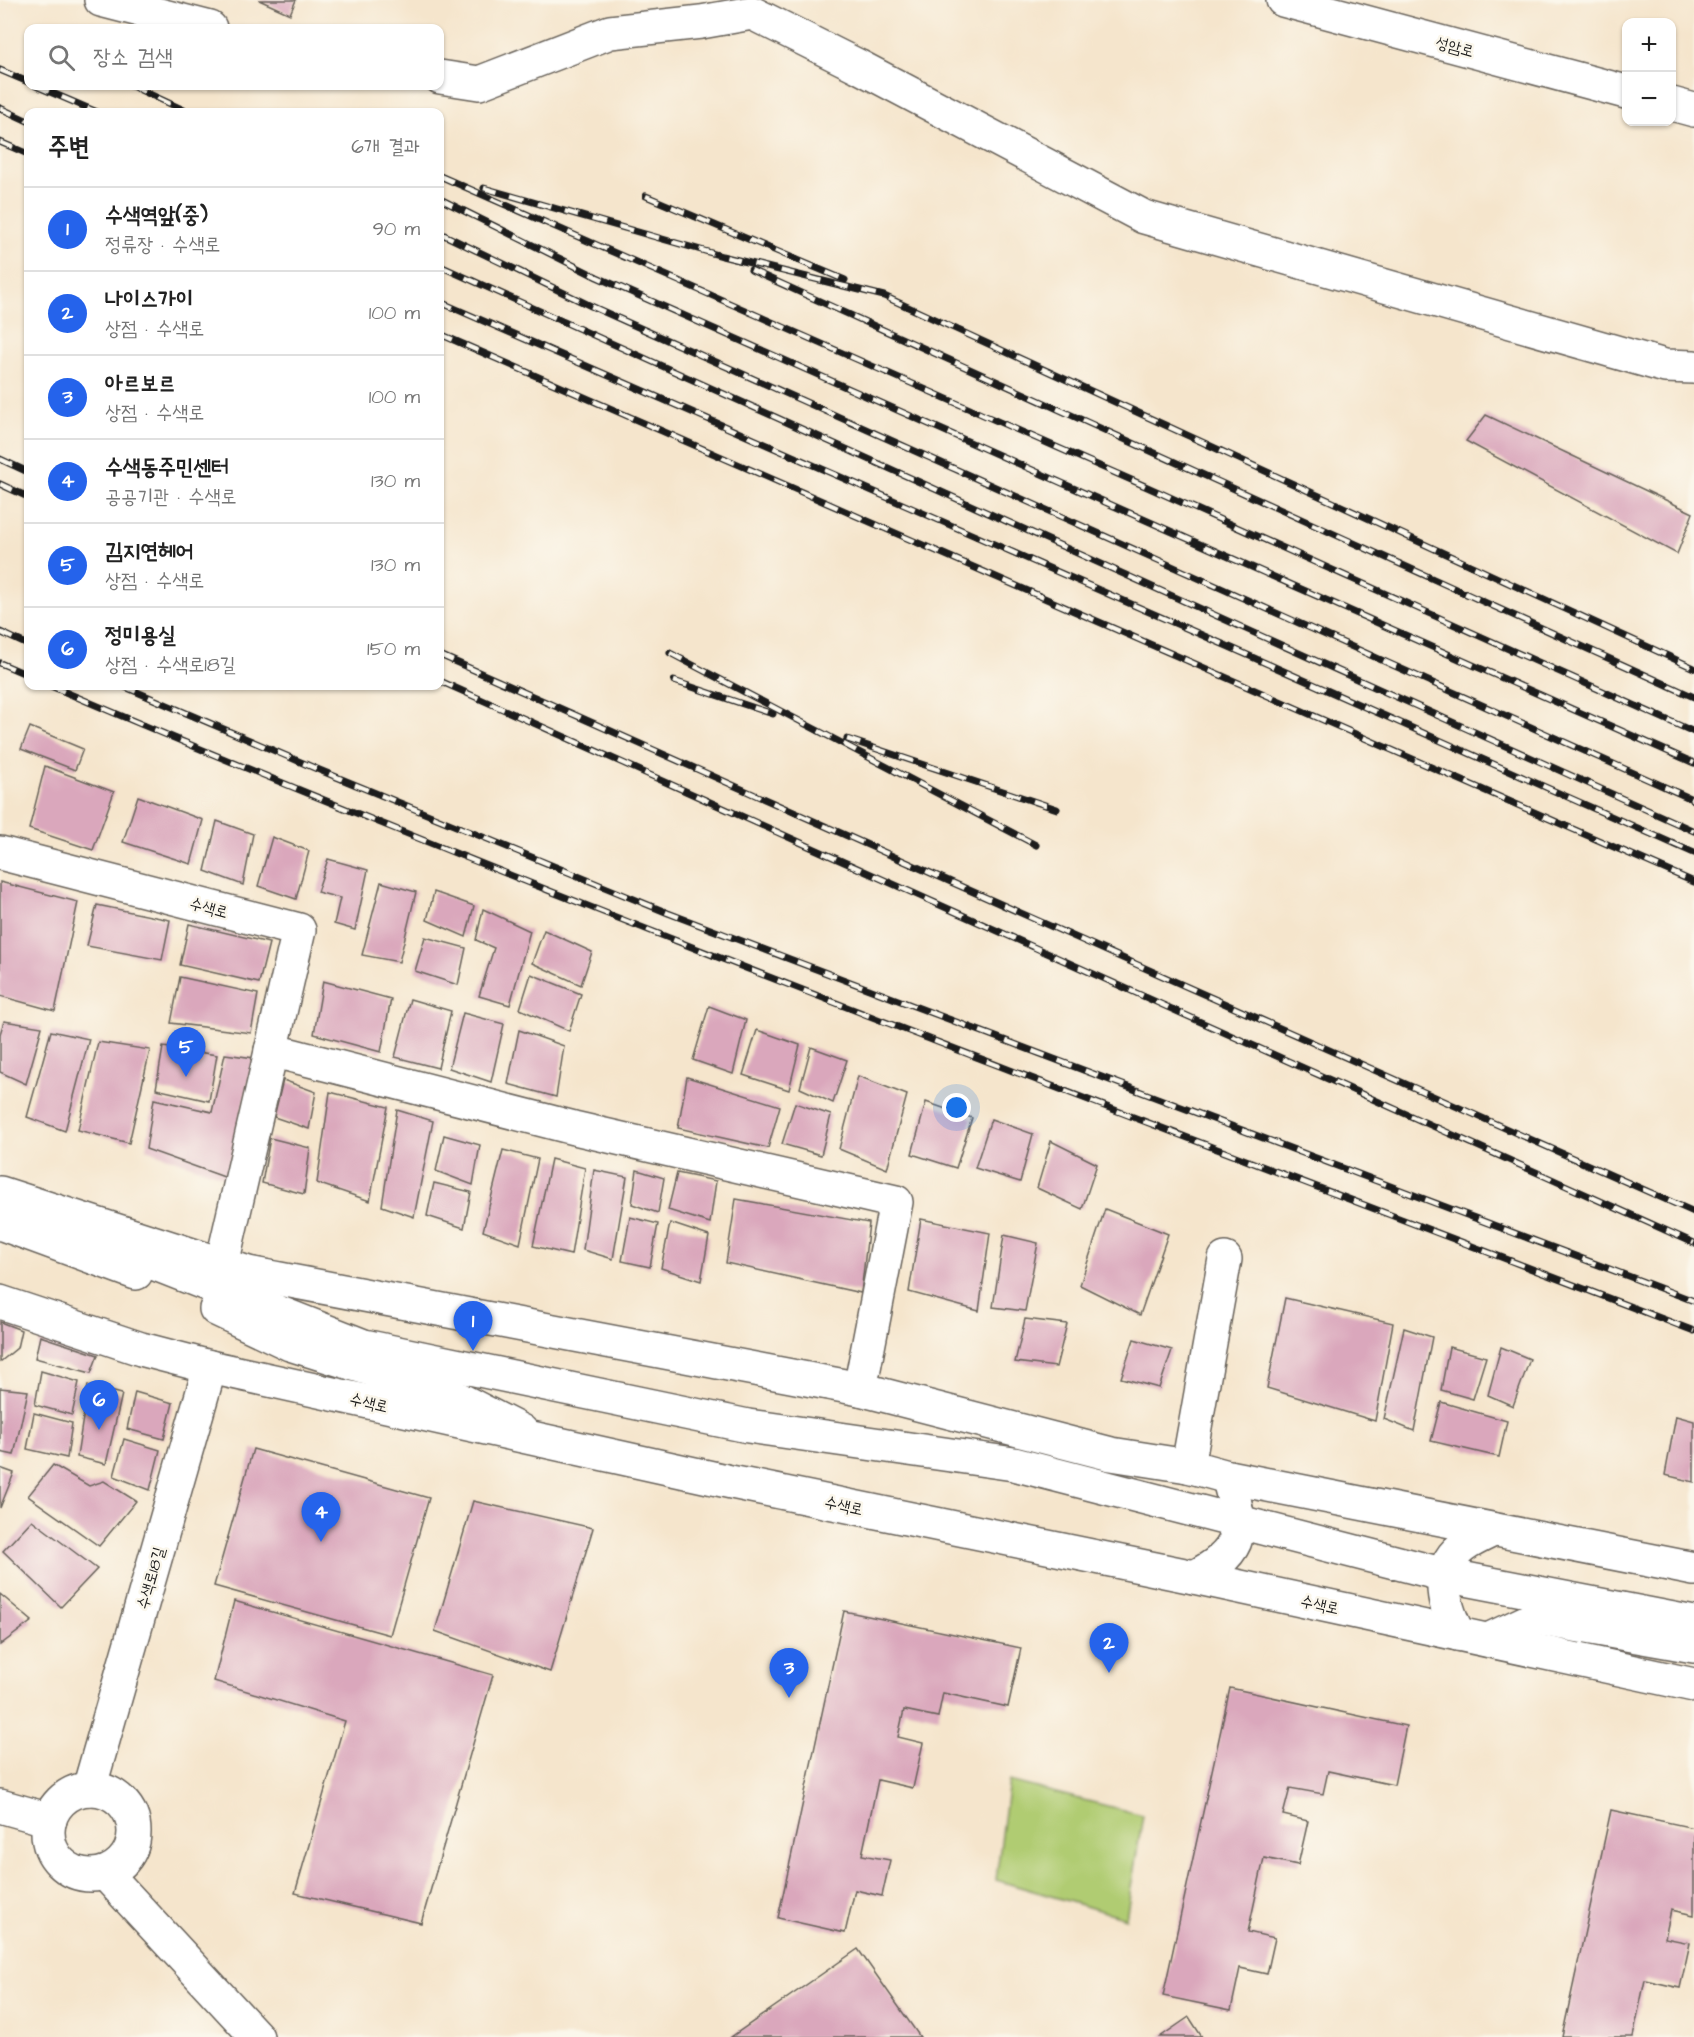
<!DOCTYPE html>
<html lang="ko">
<meta charset="utf-8">
<style>
body{margin:0;font-family:"Architects Daughter","Poor Story",sans-serif;background:#f2f2f2;color:#222}
.controls{position:absolute;right:18px;top:18px;display:grid;overflow:hidden;border-radius:12px;box-shadow:0 2px 4px #0004}
.controls button{width:54px;height:54px;display:grid;place-items:center;padding:0;border:0;border-bottom:2px solid #e0e0e0;background:#fff;color:#222;font:30px sans-serif}
.you{position:absolute;left:957px;top:1108px;width:21px;height:21px;margin:-15px;border:4px solid #fff;border-radius:50%;background:#1a73e8;box-shadow:0 0 0 9px #1a73e833}
.badge{display:grid;place-items:center;width:39px;height:39px;border-radius:50%;background:#2563eb;color:#fff;font-size:20px;font-weight:700}
.pin{position:absolute;translate:-50% -50px;filter:drop-shadow(0 2px 3px #0008)}
.pin::after{content:'';position:absolute;top:32px;width:21px;height:18px;background:inherit;clip-path:polygon(0 0,100% 0,50% 100%)}
.list{margin:0;padding:0;list-style:none}
h2{display:flex;justify-content:space-between;align-items:center;height:78px;margin:0;padding:0 24px;font-size:26px}
h2 small{font-size:20px;font-weight:400;color:#767676}
.list li{display:grid;grid-template-columns:39px 1fr auto;gap:18px;align-items:center;box-sizing:border-box;height:84px;padding:0 24px;border-top:2px solid #e0e0e0}
.list b{display:block;font-size:22px;white-space:nowrap}
.list p{margin:0;font-size:20px;white-space:nowrap;color:#767676}
.list em{font-size:20px;font-style:normal;color:#767676}
.icon{flex:none;width:33px;height:33px;fill:none;stroke:currentColor;stroke-width:2;stroke-linecap:round;stroke-linejoin:round}
.map{position:relative;flex:none;width:1694px;height:2037px;overflow:hidden}
.search{position:absolute;background:#fff;box-shadow:0 2px 4px #0004;left:24px;top:24px;width:420px;height:66px;display:flex;align-items:center;gap:15px;box-sizing:border-box;padding:0 21px;border-radius:12px;color:#767676;font-size:22px}
.panel{position:absolute;background:#fff;box-shadow:0 2px 4px #0004;left:24px;top:108px;width:420px;height:582px;border-radius:12px}
.map>svg:first-child{display:block}
.green{fill:#b0cc72;stroke:#667447;stroke-width:1.5}
.building{fill:#daa7bc}
.lines{fill:none;stroke-linecap:round;stroke-linejoin:round}
.minor-casing{stroke:#68625a;stroke-width:36}
.major-casing{stroke:#68625a;stroke-width:36}
.minor{stroke:#fff;stroke-width:33}
.major{stroke:#fff;stroke-width:33}
.rail-casing{stroke:#1c1c1c;stroke-width:7}
.rail{stroke:#fbf7ec;stroke-width:4.5;stroke-dasharray:14;stroke-linecap:butt}
.labels{text-anchor:middle;stroke-width:5;stroke-linejoin:round;paint-order:stroke}
.street-label{font-size:16px;fill:#1c1c1c;stroke:#fbf7ec}
</style>
<div class="map">
<svg width="1694" height="2037" viewBox="0 0 1694 2037">
<rect width="100%" height="100%" fill="#fbf7ec"/>
<filter id="ink" filterUnits="userSpaceOnUse"><feTurbulence type="fractalNoise" baseFrequency=".0167" numOctaves="2"/><feDisplacementMap in="SourceGraphic" scale="12" xChannelSelector="R" yChannelSelector="G"/><feConvolveMatrix kernelMatrix="1 2 1 2 8 2 1 2 1" color-interpolation-filters="sRGB"/></filter>
<filter id="wash" filterUnits="userSpaceOnUse"><feTurbulence type="fractalNoise" baseFrequency=".008" numOctaves="4" result="noise"/><feDisplacementMap in="SourceGraphic" scale="24" xChannelSelector="R" yChannelSelector="G"/><feGaussianBlur stdDeviation="1.35" result="paint"/><feColorMatrix in="noise" values="0 0 0 0 0 0 0 0 0 0 0 0 0 0 0 0 0 1.4 0 .05"/><feComposite in="paint" operator="in"/></filter>
<g filter="url(#wash)">
<rect width="100%" height="100%" fill="#f5e5cc"/>
<path class="green" d="M1009,1781L1143,1815L1126,1918L996,1880Z"/>
<g id="blocks">
<g class="building">
<path d="M259,0H296L290,14Z"/>
<path d="M1486,415L1693,513L1677,554L1466,441Z"/>
<path d="M30,727L83,749L75,770L21,749Z"/>
<path d="M45,766L114,792L93,850L29,829Z"/>
<path d="M138,796L203,820L191,864L123,842Z"/>
<path d="M217,821L253,834L243,885L205,871Z"/>
<path d="M272,837L309,851L296,899L258,886Z"/>
<path d="M328,859L368,870L355,930L334,924L340,898L317,892Z"/>
<path d="M0,882L78,902L55,1011L0,996Z"/>
<path d="M381,882L416,892L399,962L362,955Z"/>
<path d="M434,892L474,906L466,937L427,920Z"/>
<path d="M97,905L170,920L162,960L87,946Z"/>
<path d="M483,909L530,931L510,1005L479,996L494,948L476,940Z"/>
<path d="M189,924L269,943L259,983L180,965Z"/>
<path d="M544,930L592,952L581,985L532,963Z"/>
<path d="M425,937L466,948L458,985L415,971Z"/>
<path d="M531,974L581,994L569,1031L520,1009Z"/>
<path d="M180,977L258,994L251,1033L171,1023Z"/>
<path d="M323,981L391,999L381,1052L314,1034Z"/>
<path d="M410,999L451,1011L438,1068L395,1057Z"/>
<path d="M709,1006L746,1020L733,1074L693,1060Z"/>
<path d="M463,1013L504,1024L491,1082L449,1068Z"/>
<path d="M4,1021L42,1027L26,1084L0,1072V1034Z"/>
<path d="M519,1030L564,1046L556,1097L508,1084Z"/>
<path d="M757,1030L800,1045L789,1090L743,1075Z"/>
<path d="M51,1031L89,1039L65,1131L27,1117Z"/>
<path d="M98,1042L150,1050L129,1143L78,1130Z"/>
<path d="M163,1047L217,1055L209,1101L156,1089Z"/>
<path d="M811,1047L847,1060L833,1103L800,1088Z"/>
<path d="M225,1054L254,1058L227,1178L146,1149L154,1099L212,1112Z"/>
<path d="M858,1076L907,1095L887,1169L839,1149Z"/>
<path d="M687,1077L780,1106L768,1148L678,1128Z"/>
<path d="M283,1080L316,1092L309,1129L274,1117Z"/>
<path d="M330,1092L388,1107L370,1201L317,1183Z"/>
<path d="M926,1102L972,1118L956,1168L912,1154Z"/>
<path d="M795,1103L831,1115L821,1155L782,1144Z"/>
<path d="M397,1110L433,1121L414,1217L382,1206Z"/>
<path d="M991,1119L1033,1134L1020,1182L975,1168Z"/>
<path d="M444,1135L480,1145L473,1185L436,1171Z"/>
<path d="M270,1138L310,1148L304,1194L262,1183Z"/>
<path d="M1051,1141L1097,1164L1082,1209L1037,1188Z"/>
<path d="M503,1150L538,1159L520,1244L483,1231Z"/>
<path d="M551,1159L585,1168L571,1255L533,1246Z"/>
<path d="M594,1170L627,1177L613,1259L583,1250Z"/>
<path d="M637,1170L664,1178L658,1213L632,1204Z"/>
<path d="M677,1173L716,1181L710,1223L668,1210Z"/>
<path d="M434,1183L471,1192L464,1228L427,1216Z"/>
<path d="M736,1199L869,1223L861,1293L726,1263Z"/>
<path d="M1105,1209L1168,1234L1140,1315L1080,1285Z"/>
<path d="M630,1217L658,1224L650,1267L622,1261Z"/>
<path d="M921,1219L990,1233L979,1311L909,1292Z"/>
<path d="M670,1223L709,1236L701,1281L661,1268Z"/>
<path d="M1004,1235L1038,1243L1025,1311L993,1307Z"/>
<path d="M1285,1298L1393,1323L1375,1421L1267,1388Z"/>
<path d="M1025,1319L1067,1324L1056,1367L1015,1362Z"/>
<path d="M0,1322L21,1330L17,1348L0,1362Z"/>
<path d="M1404,1328L1432,1337L1414,1431L1384,1419Z"/>
<path d="M40,1336L98,1355L91,1373L35,1358Z"/>
<path d="M1134,1339L1172,1350L1159,1388L1121,1378Z"/>
<path d="M1449,1347L1486,1357L1473,1399L1441,1390Z"/>
<path d="M1501,1347L1530,1359L1513,1406L1488,1395Z"/>
<path d="M41,1371L79,1382L72,1415L35,1405Z"/>
<path d="M88,1385L122,1394L106,1464L77,1457Z"/>
<path d="M0,1388L28,1391L14,1455L0,1452Z"/>
<path d="M135,1392L173,1403L164,1439L127,1429Z"/>
<path d="M1441,1402L1507,1421L1499,1457L1431,1441Z"/>
<path d="M34,1413L72,1423L67,1458L27,1449Z"/>
<path d="M1676,1416L1694,1421V1482L1665,1475Z"/>
<path d="M124,1439L160,1450L150,1490L114,1476Z"/>
<path d="M253,1449L429,1498L390,1635L214,1586Z"/>
<path d="M53,1465L89,1486L104,1481L136,1501L99,1546L28,1496Z"/>
<path d="M0,1468L14,1473L0,1508Z"/>
<path d="M473,1501L593,1528L550,1672L435,1631Z"/>
<path d="M32,1520L97,1569L61,1607L3,1551Z"/>
<path d="M0,1594L32,1621L0,1645Z"/>
<path d="M234,1601L493,1675L421,1923L295,1893L345,1721L214,1681Z"/>
<path d="M844,1611L1021,1648L1008,1707L943,1693L938,1717L904,1710L898,1737L923,1743L913,1788L878,1780L862,1855L890,1860L882,1896L855,1890L845,1933L778,1918Z"/>
<path d="M1230,1688L1406,1726L1394,1785L1328,1771L1323,1794L1290,1788L1283,1815L1308,1821L1298,1865L1264,1858L1248,1932L1275,1938L1267,1974L1240,1968L1231,2010L1163,1996Z"/>
<path d="M1611,1810L1694,1828V1915L1671,1910L1665,1938L1690,1943L1680,1988L1645,1980L1633,2037H1562Z"/>
<path d="M858,1949L920,2037H731Z"/>
<path d="M1189,2017L1202,2037H1160Z"/>
</g>
</g>
</g>
<g filter="url(#ink)">
<use href="#blocks" fill-opacity="0" stroke="#68625a" stroke-width="1.5"/>
<g class="lines">
<defs>
<g id="minor">
<path d="M101,0L210,28"/>
<path d="M440,77L479,83L610,32L701,22L752,13L858,66L1144,217L1665,366L1694,367"/>
<path d="M0,853L299,930L222,1264"/>
<path d="M271,1050L574,1128L896,1202L860,1389"/>
<path d="M0,1223L136,1273"/>
<path d="M87,1223L125,1252L364,1346L748,1426L1014,1464L1445,1575L1694,1623"/>
<path d="M216,1309L290,1344L447,1393L521,1431"/>
<path d="M1188,1466L1225,1259"/>
<path d="M1488,1640L1535,1618L1694,1646"/>
<circle cx="91" cy="1832" r="43"/>
<path d="M89,1789L210,1367"/>
<path d="M0,1806L50,1820"/>
<path d="M105,1873L257,2037"/>
</g>
<g id="major">
<path d="M1283,0L1626,92"/>
<path d="M1672,104L1694,110"/>
<path d="M0,1193L248,1273L860,1389L1111,1454L1188,1466L1228,1477L1694,1569"/>
<path d="M0,1302L141,1349L210,1367L731,1482L1194,1577L1694,1685"/>
<path d="M1194,1577C1247,1550 1243,1529 1228,1477"/>
<path d="M1458,1634C1443,1604 1432,1565 1468,1543C1476,1538 1485,1534 1493,1530"/>
</g>
</defs>
<use href="#minor" class="minor-casing"/>
<use href="#major" class="major-casing"/>
<use href="#minor" class="minor"/>
<use href="#major" class="major"/>
<defs>
<g id="rail">
<path d="M0,70L28,82"/>
<path d="M36,86L97,112"/>
<path d="M132,86L188,112"/>
<path d="M0,108L28,121"/>
<path d="M0,142L28,154"/>
<path d="M440,176L1145,486L1694,732"/>
<path d="M484,188L722,256L884,296L1694,668"/>
<path d="M646,196L845,280"/>
<path d="M440,199L597,277L1694,763"/>
<path d="M440,233L591,306L1694,800"/>
<path d="M440,266L1694,831"/>
<path d="M751,270L1694,697"/>
<path d="M440,302L1234,649L1694,853"/>
<path d="M440,334L1694,882"/>
<path d="M0,459L28,472"/>
<path d="M0,484L28,497"/>
<path d="M0,632L28,645"/>
<path d="M670,653L1036,845"/>
<path d="M440,655L1694,1212"/>
<path d="M0,663L28,675"/>
<path d="M440,681L1694,1243"/>
<path d="M674,681L773,714"/>
<path d="M51,686C592,917 1145,1120 1694,1331"/>
<path d="M123,686L317,769L668,913L1694,1301"/>
<path d="M847,739L1057,809"/>
</g>
</defs>
<use href="#rail" class="rail-casing"/>
<use href="#rail" class="rail"/>
</g>
</g>
<g class="labels">
<g class="street-label">
<text transform="translate(1455 46) rotate(15)" y="6">성암로</text>
<text transform="translate(209 907) rotate(15)" y="6">수색로</text>
<text transform="translate(369 1402) rotate(13)" y="6">수색로</text>
<text transform="translate(844 1505) rotate(12)" y="6">수색로</text>
<text transform="translate(150 1578) rotate(-74)" y="6">수색로18길</text>
<text transform="translate(1320 1604) rotate(12)" y="6">수색로</text>
</g>
</g>
</svg>
<div class="controls">
<button>+</button>
<button>−</button>
</div>
<div class="you"></div>
<div class="pin badge" style="left:473px;top:1351px">1</div>
<div class="pin badge" style="left:1109px;top:1673px">2</div>
<div class="pin badge" style="left:789px;top:1698px">3</div>
<div class="pin badge" style="left:321px;top:1542px">4</div>
<div class="pin badge" style="left:186px;top:1077px">5</div>
<div class="pin badge" style="left:99px;top:1430px">6</div>
<div class="search"><svg class="icon" aria-label="search" viewBox="0 0 24 24"><circle cx="10" cy="10" r="6"/><path d="M15 15l6 6"/></svg>장소 검색</div>
<section class="panel">
<h2>주변<small>6개 결과</small></h2>
<ul class="list">
<li><span class="badge">1</span><div><b>수색역앞(중)</b><p>정류장 · 수색로</p></div><em>90 m</em></li>
<li><span class="badge">2</span><div><b>나이스가이</b><p>상점 · 수색로</p></div><em>100 m</em></li>
<li><span class="badge">3</span><div><b>아르보르</b><p>상점 · 수색로</p></div><em>100 m</em></li>
<li><span class="badge">4</span><div><b>수색동주민센터</b><p>공공기관 · 수색로</p></div><em>130 m</em></li>
<li><span class="badge">5</span><div><b>김지연헤어</b><p>상점 · 수색로</p></div><em>130 m</em></li>
<li><span class="badge">6</span><div><b>정미용실</b><p>상점 · 수색로18길</p></div><em>150 m</em></li>
</ul>
</section>
</div>
